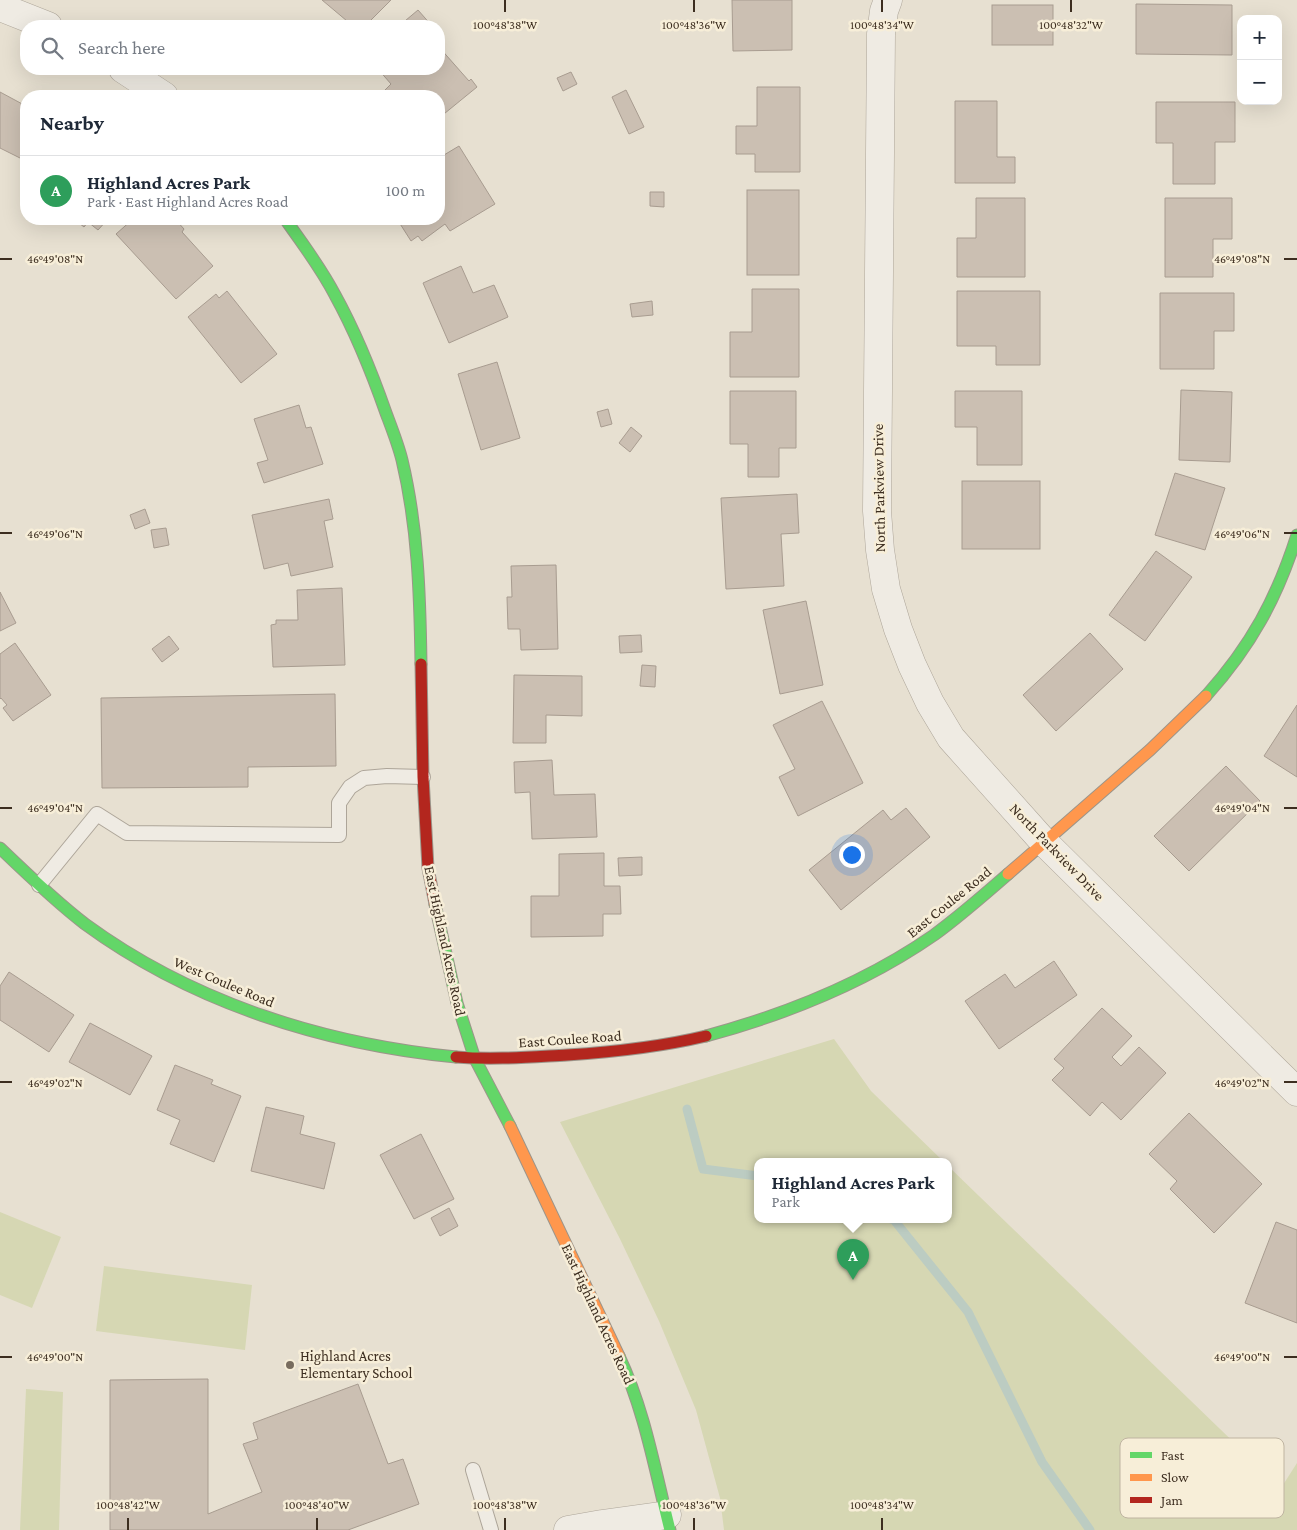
<!DOCTYPE html>
<meta charset="utf-8">
<style>
body{margin:0;font-family:"Crimson Pro",serif;background:#f2f2f3;color:#1f2937}
.controls{position:absolute;right:15px;top:15px;display:grid;overflow:hidden;border-radius:10px;box-shadow:0 5px 20px #0002}
.controls button{width:45px;height:45px;display:grid;place-items:center;padding:0;border:0;border-bottom:1px solid #e0e1e3;background:#fff;color:#1f2937;font:25px sans-serif}
.you{position:absolute;left:851px;top:854px;width:18px;height:18px;margin:-12px;border:4px solid #fff;border-radius:50%;background:#1a73e8;box-shadow:0 0 0 8px #1a73e833}
.badge{display:grid;place-items:center;width:32px;height:32px;border-radius:50%;background:#b45309;color:#fff;font-size:16px;font-weight:700}
.pin{position:absolute;translate:-50% -41px;filter:drop-shadow(0 1px 2px #0008)}
.pin::after{content:'';position:absolute;top:26px;width:18px;height:15px;background:inherit;clip-path:polygon(0 0,100% 0,50% 100%)}
.popup{position:absolute;left:754px;top:1158px;width:198px;height:65px;box-sizing:border-box;display:grid;place-content:center;border-radius:10px;background:#fff;filter:drop-shadow(0 1px 4px #0005);font-size:16px;white-space:nowrap;color:#747a83}
.popup b{font-size:19px;color:#1f2937}
.popup::after{content:'';position:absolute;left:50%;top:100%;margin-left:-10px;border:10px solid transparent;border-top-color:#fff}
.list{margin:0;padding:0;list-style:none}
h2{display:flex;justify-content:space-between;align-items:center;height:65px;margin:0;padding:0 20px;font-size:21px}
h2 small{font-size:16px;font-weight:400;color:#747a83}
.list li{display:grid;grid-template-columns:32px 1fr auto;gap:15px;align-items:center;box-sizing:border-box;height:70px;padding:0 20px;border-top:1px solid #e0e1e3}
.list b{display:block;font-size:19px;white-space:nowrap}
.list p{margin:0;font-size:16px;white-space:nowrap;color:#747a83}
.list em{font-size:16px;font-style:normal;color:#747a83}
.icon{flex:none;width:28px;height:28px;fill:none;stroke:currentColor;stroke-width:2;stroke-linecap:round;stroke-linejoin:round}
.map{position:relative;flex:none;width:1297px;height:1530px;overflow:hidden}
.search{position:absolute;background:#fff;box-shadow:0 5px 20px #0002;left:20px;top:20px;width:425px;height:55px;display:flex;align-items:center;gap:12px;box-sizing:border-box;padding:0 18px;border-radius:20px;color:#747a83;font-size:19px}
.panel{position:absolute;background:#fff;box-shadow:0 5px 20px #0002;left:20px;top:90px;width:425px;height:135px;border-radius:20px}
.map>svg:first-child{display:block}
.green{fill:#d6d7b3}
.lines{fill:none;stroke-linecap:round;stroke-linejoin:round}
.stream{stroke:#bcccc2;stroke-width:9}
.building{fill:#cbbfb2;stroke:#a89c90}
.lane-casing{stroke:#ada599;stroke-width:16}
.street-casing{stroke:#ada599;stroke-width:29}
.fast-casing{stroke:#9c958a;stroke-width:13}
.slow-casing{stroke:#9c958a;stroke-width:13}
.jam-casing{stroke:#9c958a;stroke-width:13}
.lane{stroke:#efebe3;stroke-width:14}
.street{stroke:#efebe3;stroke-width:28}
.fast{stroke:#63d668;stroke-width:11}
.slow{stroke:#ff974d;stroke-width:11}
.jam{stroke:#b3261e;stroke-width:11}
.ticks{fill:none;stroke:#3d2e20;stroke-width:2}
.poi-dot{fill:#786c5e;stroke:#f7eed8;stroke-width:2}
.labels{text-anchor:middle;stroke-width:5;stroke-linejoin:round;paint-order:stroke}
.street-label{font-size:15px;fill:#3d2e20;stroke:#f7eed8}
.poi-label{font-size:15px;fill:#3d2e20;stroke:#f7eed8;text-anchor:start}
.key{fill:#f7eed8;stroke:#bfb4a1;stroke-width:1}
.key-label{font-size:14px;fill:#3d2e20}
.ticks-label{font-size:12px;text-anchor:middle;fill:#3d2e20;stroke:#f7eed8;stroke-width:5;stroke-linejoin:round;paint-order:stroke}
</style>
<div class="map">
<svg width="1297" height="1530" viewBox="0 0 1297 1530">
<rect width="100%" height="100%" fill="#e7e0d1"/>
<g class="green">
<path d="M834,1039L871,1091L943,1161H758V1219H948V1166L1281,1488L1297,1463V1530H724L720,1498L696,1410L659,1321L620,1239L560,1122Z"/>
<path d="M0,1212L61,1237L32,1308L0,1295Z"/>
<path d="M104,1266L252,1285L245,1350L96,1331Z"/>
<path d="M26,1389L63,1392L59,1530H20Z"/>
</g>
<g class="lines">
<g class="stream">
<path d="M687,1109L703,1169L758,1176"/>
<path d="M891,1219L894,1220L968,1312L1042,1462L1090,1530"/>
</g>
</g>
<g class="building">
<path d="M322,0H391L365,26H353Z"/>
<path d="M732,0H792V50L733,51Z"/>
<path d="M1136,4L1232,5V55L1136,54Z"/>
<rect x="992" y="5" width="61" height="40"/>
<path d="M418,10L432,26H399Z"/>
<path d="M439,47L469,81L471,79L477,87L439,118V96H385L382,93L391,84L378,69H439Z"/>
<path d="M571,72L577,84L563,91L557,78Z"/>
<path d="M757,87H800V172H755V154H736V126H757Z"/>
<path d="M626,90L644,127L629,134L612,97Z"/>
<path d="M0,92L26,106V161L0,148Z"/>
<path d="M955,101H997V157H1015V183H955Z"/>
<path d="M1156,102H1235V142H1215V184H1173V143H1156Z"/>
<path d="M459,146L495,204L450,231L445,224L422,241L418,236L411,241L397,219H439V158Z"/>
<rect x="747" y="190" width="52" height="85"/>
<path d="M650,192H664V207L650,206Z"/>
<path d="M976,198H1025V277H957V238H976Z"/>
<path d="M1165,198H1232V239H1213V277H1165Z"/>
<path d="M74,219H108L98,230L88,222L84,227Z"/>
<path d="M133,219H175L184,229L182,232L213,266L176,299L116,234Z"/>
<path d="M461,266L473,293L494,285L508,317L449,343L423,283Z"/>
<path d="M752,289H799V377H730V332H752Z"/>
<path d="M227,291L277,354L241,383L188,317L216,294L219,298Z"/>
<path d="M957,291H1040V365H996V346H957Z"/>
<path d="M1160,293H1234V331H1214V369H1160Z"/>
<path d="M652,301L653,315L632,317L630,304Z"/>
<path d="M497,362L520,438L481,450L458,374Z"/>
<path d="M1181,390L1232,392L1230,462L1179,460Z"/>
<path d="M730,391H796V448H779V477H748V444H730Z"/>
<path d="M955,391H1022V465H977V427H955Z"/>
<path d="M299,405L306,428L311,427L323,464L264,483L257,463L268,460L254,419Z"/>
<path d="M608,409L612,424L601,427L597,412Z"/>
<path d="M631,427L642,436L630,452L619,443Z"/>
<path d="M1175,473L1225,488L1205,550L1155,535Z"/>
<rect x="962" y="481" width="78" height="68"/>
<path d="M797,494L799,533L781,534L784,586L726,589L721,498Z"/>
<path d="M329,499L333,519L324,521L333,567L291,576L288,563L264,569L252,515Z"/>
<path d="M145,509L150,523L135,529L130,515Z"/>
<path d="M166,528L169,545L154,548L151,530Z"/>
<path d="M1156,551L1192,577L1145,641L1109,615Z"/>
<path d="M556,565L558,649L521,650L520,629H508L507,597H512L511,566Z"/>
<path d="M342,588L345,665L273,667L271,625L276,624V620H298L297,590Z"/>
<path d="M0,592L16,623L0,631Z"/>
<path d="M806,601L823,685L780,694L763,610Z"/>
<path d="M1090,633L1123,669L1056,731L1023,695Z"/>
<path d="M641,635L642,652L620,653L619,636Z"/>
<path d="M169,636L179,649L162,662L152,649Z"/>
<path d="M15,643L51,695L13,721L3,708L7,705L1,698L0,699V654Z"/>
<path d="M642,665L656,666L655,687L640,686Z"/>
<path d="M514,675L582,676V716L546,715V743H513Z"/>
<path d="M335,694L336,766L248,767V787L102,788L101,698Z"/>
<path d="M822,701L863,783L798,816L779,777L795,769L773,725Z"/>
<path d="M1297,705V777L1264,756Z"/>
<path d="M552,760L554,795L595,794L597,837L532,839L530,792L515,793L514,762Z"/>
<path d="M1226,766L1260,801L1189,871L1154,836Z"/>
<path d="M906,808L930,837L841,910L809,870L883,810L891,820Z"/>
<path d="M604,853V886H620L621,914H603V936L531,937V896H559V854Z"/>
<path d="M642,857V875L619,876L618,858Z"/>
<path d="M1054,961L1077,995L999,1049L965,1001L1005,974L1015,988Z"/>
<path d="M9,972L74,1015L49,1052L0,1020V986Z"/>
<path d="M1102,1008L1132,1036L1112,1057L1121,1066L1139,1047L1166,1073L1121,1120L1102,1102L1090,1116L1052,1080L1064,1068L1054,1059Z"/>
<path d="M90,1023L152,1056L130,1095L69,1062Z"/>
<path d="M175,1065L213,1080L211,1084L241,1096L214,1162L170,1144L180,1120L157,1110Z"/>
<path d="M266,1107L304,1116L300,1134L335,1143L324,1189L251,1171Z"/>
<path d="M1189,1113L1262,1184L1214,1233L1170,1189L1177,1181L1149,1154Z"/>
<path d="M421,1134L454,1199L414,1219L380,1155Z"/>
<path d="M449,1208L458,1226L440,1236L431,1218Z"/>
<path d="M1276,1222L1297,1230V1323L1245,1303Z"/>
<path d="M208,1379V1514L262,1492L243,1444L258,1439L253,1423L358,1384L388,1464L403,1459L419,1504L348,1530H110V1380Z"/>
</g>
<g class="lines">
<defs>
<g id="lane">
<path d="M39,885L97,814L127,833L339,835V803L350,787L364,778L387,776L423,777"/>
<path d="M473,1470L491,1530"/>
</g>
<g id="street">
<path d="M888,0L884,11L881,34L877,511L880,550L886,589L898,629L912,665L930,703L951,738L1043,841L1297,1092"/>
<path d="M0,7L48,26"/>
<path d="M123,69L164,96"/>
<path d="M568,1530L602,1524L667,1515"/>
</g>
<g id="fast">
<path d="M285,219C303,244 321,268 335,295C356,333 372,373 386,413C392,429 398,444 402,460C418,527 420,595 421,664"/>
<path d="M1206,696C1251,646 1277,598 1297,535"/>
<path d="M0,848C27,874 55,901 85,924C193,1003 324,1044 456,1057"/>
<path d="M435,904L457,1003L475,1059L510,1126"/>
<path d="M706,1036C787,1014 865,983 934,935C960,916 984,895 1008,874"/>
<path d="M619,1356C645,1411 655,1471 670,1530"/>
</g>
<g id="slow">
<path d="M1008,874L1150,750L1206,696"/>
<path d="M510,1126L619,1356"/>
</g>
<g id="jam">
<path d="M421,664L423,777L428,868L435,904"/>
<path d="M456,1057C494,1060 529,1057 567,1055C614,1052 660,1047 706,1036"/>
</g>
</defs>
<use href="#lane" class="lane-casing"/>
<use href="#street" class="street-casing"/>
<use href="#fast" class="fast-casing"/>
<use href="#slow" class="slow-casing"/>
<use href="#jam" class="jam-casing"/>
<use href="#lane" class="lane"/>
<use href="#street" class="street"/>
<use href="#fast" class="fast"/>
<use href="#slow" class="slow"/>
<use href="#jam" class="jam"/>
</g>
<path class="ticks" d="M505,0V12M694,0V12M882,0V12M1071,0V12M0,259H12M1284,259H1297M0,533H12M1284,533H1297M0,808H12M1284,808H1297M0,1082H12M1284,1082H1297M0,1357H12M1284,1357H1297M128,1518V1530M317,1518V1530M505,1518V1530M694,1518V1530M882,1518V1530"/>
<circle class="poi-dot" cx="290" cy="1365" r="5"/>
<g class="labels">
<g class="street-label">
<text transform="translate(879 488) rotate(-91)" y="5">North Parkview Drive</text>
<text transform="translate(1057 852) rotate(46)" y="5">North Parkview Drive</text>
<text transform="translate(949 902) rotate(-39)" y="5">East Coulee Road</text>
<text transform="translate(445 941) rotate(78)" y="5">East Highland Acres Road</text>
<text transform="translate(224 982) rotate(23)" y="5">West Coulee Road</text>
<text transform="translate(570 1039) rotate(-4)" y="5">East Coulee Road</text>
<text transform="translate(598 1314) rotate(65)" y="5">East Highland Acres Road</text>
</g>
<g class="poi-label">
<text x="300" y="1361">Highland Acres<tspan x="300" dy="17">Elementary School</tspan></text>
</g>
</g>
<rect x="1120" y="1438" width="164" height="80" rx="8" class="key"/>
<rect x="1130" y="1452" width="22" height="6" fill="#63d668"/>
<rect x="1130" y="1474" width="22" height="7" fill="#ff974d"/>
<rect x="1130" y="1497" width="22" height="6" fill="#b3261e"/>
<g class="key-label">
<text x="1161" y="1460">Fast</text>
<text x="1161" y="1482">Slow</text>
<text x="1161" y="1505">Jam</text>
</g>
<g class="ticks-label">
<text x="505" y="29">100°48'38"W</text>
<text x="694" y="29">100°48'36"W</text>
<text x="882" y="29">100°48'34"W</text>
<text x="1071" y="29">100°48'32"W</text>
<text x="55" y="263">46°49'08"N</text>
<text x="1242" y="263">46°49'08"N</text>
<text x="55" y="538">46°49'06"N</text>
<text x="1242" y="538">46°49'06"N</text>
<text x="55" y="812">46°49'04"N</text>
<text x="1242" y="812">46°49'04"N</text>
<text x="55" y="1087">46°49'02"N</text>
<text x="1242" y="1087">46°49'02"N</text>
<text x="55" y="1361">46°49'00"N</text>
<text x="1242" y="1361">46°49'00"N</text>
<text x="128" y="1509">100°48'42"W</text>
<text x="317" y="1509">100°48'40"W</text>
<text x="505" y="1509">100°48'38"W</text>
<text x="694" y="1509">100°48'36"W</text>
<text x="882" y="1509">100°48'34"W</text>
</g>
</svg>
<div class="controls">
<button>+</button>
<button>−</button>
</div>
<div class="you"></div>
<div class="pin badge" style="left:853px;top:1280px;background:#2e9e5b">A</div>
<div class="popup"><b>Highland Acres Park</b>Park</div>
<div class="search"><svg class="icon" aria-label="search" viewBox="0 0 24 24"><circle cx="10" cy="10" r="6"/><path d="M15 15l6 6"/></svg>Search here</div>
<section class="panel">
<h2>Nearby<small></small></h2>
<ul class="list">
<li><span class="badge" style="background:#2e9e5b">A</span><div><b>Highland Acres Park</b><p>Park · East Highland Acres Road</p></div><em>100 m</em></li>
</ul>
</section>
</div>
